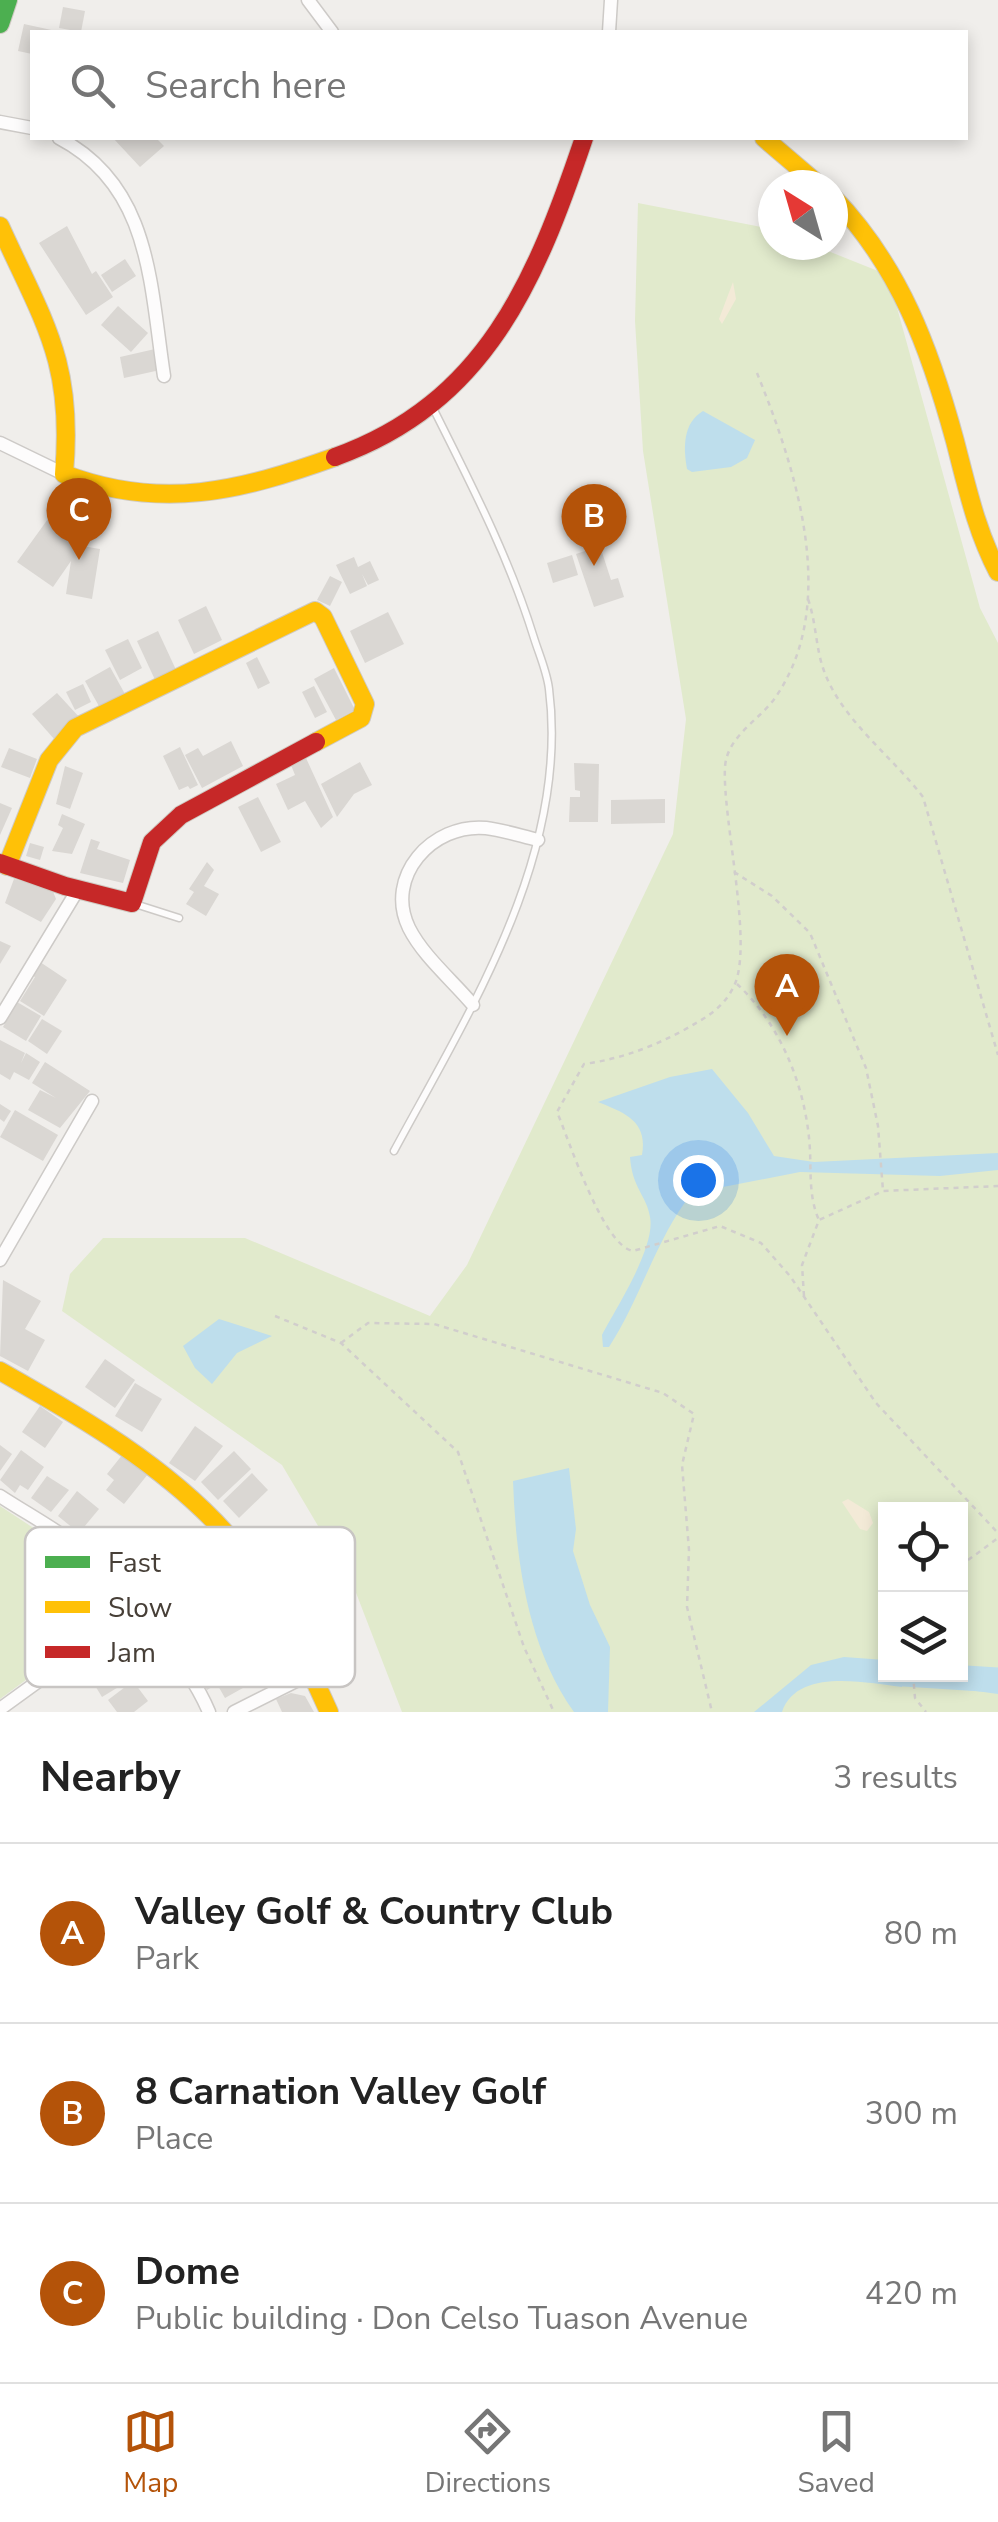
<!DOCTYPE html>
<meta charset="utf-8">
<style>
body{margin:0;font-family:"Nunito Sans",sans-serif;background:#f6f6f6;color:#222}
.controls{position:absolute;right:30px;bottom:30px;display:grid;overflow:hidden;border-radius:0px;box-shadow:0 5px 15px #0003}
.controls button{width:90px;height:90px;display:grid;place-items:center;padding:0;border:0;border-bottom:2px solid #e0e0e0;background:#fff;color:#222;font:50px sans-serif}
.compass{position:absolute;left:758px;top:170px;width:90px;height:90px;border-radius:50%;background:#fff;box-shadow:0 5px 15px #0003;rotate:323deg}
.you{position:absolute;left:698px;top:1180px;width:35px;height:35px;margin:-25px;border:8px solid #fff;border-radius:50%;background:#1a73e8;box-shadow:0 0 0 15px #1a73e833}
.badge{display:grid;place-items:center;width:65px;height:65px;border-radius:50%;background:#b45309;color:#fff;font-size:32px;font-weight:700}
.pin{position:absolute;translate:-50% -82px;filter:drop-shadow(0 2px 5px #0008)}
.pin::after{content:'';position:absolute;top:52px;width:35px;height:30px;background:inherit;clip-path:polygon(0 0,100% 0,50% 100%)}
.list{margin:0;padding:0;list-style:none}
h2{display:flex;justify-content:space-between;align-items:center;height:130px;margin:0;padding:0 40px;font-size:42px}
h2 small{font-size:32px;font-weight:400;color:#767676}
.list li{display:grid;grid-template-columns:65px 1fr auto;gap:30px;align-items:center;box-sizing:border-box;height:180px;padding:0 40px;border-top:2px solid #e0e0e0}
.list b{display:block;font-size:38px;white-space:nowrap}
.list p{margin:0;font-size:32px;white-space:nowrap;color:#767676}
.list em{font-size:32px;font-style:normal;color:#767676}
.icon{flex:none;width:55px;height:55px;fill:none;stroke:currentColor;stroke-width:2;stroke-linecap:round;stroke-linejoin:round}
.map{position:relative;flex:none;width:998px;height:1712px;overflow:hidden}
.search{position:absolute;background:#fff;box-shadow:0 5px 15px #0003;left:30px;right:30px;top:30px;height:110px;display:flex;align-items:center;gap:25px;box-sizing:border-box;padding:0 35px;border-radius:0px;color:#767676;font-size:38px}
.sheet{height:670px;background:#fff}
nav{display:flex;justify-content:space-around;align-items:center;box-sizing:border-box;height:140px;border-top:2px solid #e0e0e0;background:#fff;font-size:28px;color:#767676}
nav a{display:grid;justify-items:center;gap:5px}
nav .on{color:#b45309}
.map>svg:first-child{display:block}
.green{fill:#e1eacc;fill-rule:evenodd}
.sand{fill:#f3ead7}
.water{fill:#bedeec}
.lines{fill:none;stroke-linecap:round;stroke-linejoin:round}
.river{stroke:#bedeec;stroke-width:25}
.building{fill:#dad7d3}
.lane-casing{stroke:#cdcac7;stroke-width:9}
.street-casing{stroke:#cdcac7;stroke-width:15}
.fast-casing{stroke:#cfcac2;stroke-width:20}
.slow-casing{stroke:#cfcac2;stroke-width:20}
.jam-casing{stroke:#cfcac2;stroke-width:20}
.path{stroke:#d1cecc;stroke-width:2.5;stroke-dasharray:5 5;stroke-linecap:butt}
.lane{stroke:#fdfcfc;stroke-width:6}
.street{stroke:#fdfcfc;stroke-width:12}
.fast{stroke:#4caf50;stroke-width:18}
.slow{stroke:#ffc107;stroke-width:18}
.jam{stroke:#c62828;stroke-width:18}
.key{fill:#fff;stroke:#c8c5c3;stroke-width:2.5}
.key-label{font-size:28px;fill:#473f37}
</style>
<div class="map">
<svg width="998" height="1712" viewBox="0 0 998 1712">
<rect width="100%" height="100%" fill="#f0eeeb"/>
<g class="green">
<path d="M638,203L772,229L773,245H813L888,275L980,608L998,643V1712H402L353,1585L282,1465L62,1311L70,1274L103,1238H245L430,1316L467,1265L673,834L686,719L643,451L635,321ZM886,1510H960V1674H886Z"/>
<path d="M0,1506L76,1556L125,1607L0,1699Z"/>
</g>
<g class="sand">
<path d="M733,282L736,299L722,324L719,319Z"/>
<path d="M848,1499L869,1512L873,1523L867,1531L860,1529L842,1502Z"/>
</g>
<g class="water">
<path d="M703,411L755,440L747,458L731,467L692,472L687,469C683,447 683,423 703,411Z"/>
<path d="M712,1069L748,1113L774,1156L814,1162L998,1153V1170L940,1176L800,1172L692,1193C656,1238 641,1298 609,1347H603L602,1335C616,1308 656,1247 650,1217C647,1196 632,1188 630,1157L642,1155C648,1121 625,1113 598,1102L670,1077Z"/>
<path d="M219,1319L272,1336L237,1353L212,1384L195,1368L183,1346Z"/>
<path d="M569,1468L576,1529L573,1551L590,1605L610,1647L608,1712H574C527,1646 516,1560 513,1481Z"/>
<path d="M844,1657L885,1660L886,1674L903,1675L902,1687C867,1683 797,1667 782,1712H754L811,1665Z"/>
<path d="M961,1669H998V1694L926,1684V1675L960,1674Z"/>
</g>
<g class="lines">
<path class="river" d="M904,1674L998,1680"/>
</g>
<g class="building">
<path d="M63,7L85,11L81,32L59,28Z"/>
<path d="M24,24L56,31V32H32V54L18,51Z"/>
<path d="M113,138H156L164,146L140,167Z"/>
<path d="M67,226L92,274L96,271L113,297L86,315L39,243Z"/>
<path d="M125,259L136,276L112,292L101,275Z"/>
<path d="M118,306L148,333L131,352L101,325Z"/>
<path d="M155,349L160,370L124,378L120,357Z"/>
<path d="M58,505L79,520L75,526L89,536L82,546L100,549L92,599L66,594L71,561L53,587L17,562Z"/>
<path d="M600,546L611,580L618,578L624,597L594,607L576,554Z"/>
<path d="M572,555L578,575L553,583L547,563Z"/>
<path d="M354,557L358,567L370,561L379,580L368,585L362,574L367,586L350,594L336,565Z"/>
<path d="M330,576L342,582L330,606L317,600Z"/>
<path d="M206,606L222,640L194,654L178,620Z"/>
<path d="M388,612L404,644L365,663L350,631Z"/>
<path d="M158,631L177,672L156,682L137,641Z"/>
<path d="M128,639L142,668L120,680L105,650Z"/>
<path d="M257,657L270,683L258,689L246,663Z"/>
<path d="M110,667L125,694L100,708L85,681Z"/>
<path d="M334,668L355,710L336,720L314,679Z"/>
<path d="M83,684L91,702L75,710L66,692Z"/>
<path d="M314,686L327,712L315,718L302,692Z"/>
<path d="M57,693L80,718L55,740L32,714Z"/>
<path d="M231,741L243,766L202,788L185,755L198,748L203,756Z"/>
<path d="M180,747L198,785L190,789L188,786L179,790L163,756Z"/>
<path d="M9,748L37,759L30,778L1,767Z"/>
<path d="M306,758L333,817L321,828L305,801L288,810L276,784L295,775L291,765Z"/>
<path d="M360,762L372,785L354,794L337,817L321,784Z"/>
<path d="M574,763L599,764L598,822H569L570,797H580V791L575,790Z"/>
<path d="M65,766L83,773L70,809L56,804Z"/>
<path d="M258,797L281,842L261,852L238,807Z"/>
<path d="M665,799V823L611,824V800Z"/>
<path d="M0,803L12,808L0,835Z"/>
<path d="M62,814L85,824L72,854L52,851L63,828L58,825Z"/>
<path d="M91,839L100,842L97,849L130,860L123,883L80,873Z"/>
<path d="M30,843L44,847L40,860L26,856Z"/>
<path d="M207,862L214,870L204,886L219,894L206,916L186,904L194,892L189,889Z"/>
<path d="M14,879L52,889L56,899L41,922L5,903Z"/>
<path d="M0,941L11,946L0,964Z"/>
<path d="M37,960L67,980L44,1016L20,1001L35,977L28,973Z"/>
<path d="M17,1002L41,1016L26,1041L3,1027Z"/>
<path d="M42,1019L62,1031L47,1054L28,1041Z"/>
<path d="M0,1040L25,1053L21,1063L26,1053L40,1062L29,1080L14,1072L10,1080L0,1074Z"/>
<path d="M45,1062L90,1091L60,1128L28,1110L40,1090L56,1098L32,1083Z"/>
<path d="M0,1104L11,1111L4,1122L0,1119Z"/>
<path d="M15,1110L58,1135L43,1161L0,1137Z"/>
<path d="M3,1280L41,1301L25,1329L45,1340L28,1371L0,1356Z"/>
<path d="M105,1359L135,1380L115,1408L85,1387Z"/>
<path d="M135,1383L162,1399L142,1432L115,1416Z"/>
<path d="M40,1406L63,1422L45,1448L22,1432Z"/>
<path d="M195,1426L223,1446L195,1481L169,1463Z"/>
<path d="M0,1445L12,1454L0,1471Z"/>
<path d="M21,1450L44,1467L28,1490L20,1485L15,1493L0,1480Z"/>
<path d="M234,1451L251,1469L218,1500L201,1482Z"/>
<path d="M123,1454L148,1474L124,1504L106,1490L114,1480L107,1474Z"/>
<path d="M252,1473L268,1490L239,1518L223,1501Z"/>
<path d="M47,1476L69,1490L51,1512L31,1498Z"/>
<path d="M77,1491L99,1509L79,1533L58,1516Z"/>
<path d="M106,1652L125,1683L102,1697L83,1666Z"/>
<path d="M234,1656L250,1684L225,1698L217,1684L207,1690L200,1676Z"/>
<path d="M133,1681L148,1701L134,1712H117L108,1700Z"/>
<path d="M291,1693L305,1696L314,1712H282L276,1699Z"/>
</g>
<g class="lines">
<defs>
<g id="lane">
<path d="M132,903L179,918"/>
<path d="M394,1151C469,1012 570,854 549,689C547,672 539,654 534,638C509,557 471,484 433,408"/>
</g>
<g id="street">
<path d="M308,0L332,32"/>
<path d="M609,32L611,0"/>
<path d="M0,122L32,128"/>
<path d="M59,138C151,186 150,284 164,376"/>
<path d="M0,443L64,474"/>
<path d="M473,1005C453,981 423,956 409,928C384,877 432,823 486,828C503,830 521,836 538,840"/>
<path d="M0,1018L77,891"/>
<path d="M0,1260L92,1101"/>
<path d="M0,1496C26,1513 54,1528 79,1547C120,1579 189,1664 209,1712"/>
<path d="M0,1709L138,1609"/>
<path d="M234,1712L312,1673"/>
</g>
<path id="fast" d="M0,24L8,0"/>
<g id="slow">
<path d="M764,138L819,185"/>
<path d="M833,197C900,267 930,349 955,441C967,487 976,530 998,572"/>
<path d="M0,226C44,323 74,362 64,474C161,511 240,491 335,457"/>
<path d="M7,866L49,760L75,728L315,611L323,617L365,704L361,718L316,742"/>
<path d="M0,1371C81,1417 168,1467 230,1538C274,1588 302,1652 329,1712"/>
</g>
<g id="jam">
<path d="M335,457C486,403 536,280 584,138"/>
<path d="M0,863L65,886L132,903L152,842L181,815L316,742"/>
</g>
</defs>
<use href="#lane" class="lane-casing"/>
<use href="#street" class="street-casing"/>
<use href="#fast" class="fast-casing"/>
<use href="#slow" class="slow-casing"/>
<use href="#jam" class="jam-casing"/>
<g class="path">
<path d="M757,373C795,467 840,601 777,695C762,719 727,735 725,767C722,818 754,945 734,986C723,1009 705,1018 684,1030C652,1047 621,1059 584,1064L557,1112C569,1140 603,1246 633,1251L720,1226L761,1243L790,1276L876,1403L998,1533"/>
<path d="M808,599C816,622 816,648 823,668C840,719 892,756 923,797L998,1055"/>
<path d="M734,872L772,896L810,933L866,1068L878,1126L883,1191"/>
<path d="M737,984C782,1026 807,1090 810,1151C811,1174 809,1198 819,1220"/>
<path d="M804,1296L802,1265L819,1220L883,1191L998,1186"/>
<path d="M275,1316L341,1343L458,1452L524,1647L554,1712"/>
<path d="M341,1343L368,1323L434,1324L663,1393L694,1414L682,1465L689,1550L687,1607L712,1712"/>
<path d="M960,1566L998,1538"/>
<path d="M913,1674L915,1698L926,1712"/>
</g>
<use href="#lane" class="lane"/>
<use href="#street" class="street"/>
<use href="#fast" class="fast"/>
<use href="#slow" class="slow"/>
<use href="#jam" class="jam"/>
</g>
<rect x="25" y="1527" width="330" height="160" rx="15" class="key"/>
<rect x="45" y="1556" width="45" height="12" fill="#4caf50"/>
<rect x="45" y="1601" width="45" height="12" fill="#ffc107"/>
<rect x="45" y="1646" width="45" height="12" fill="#c62828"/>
<g class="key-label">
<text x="108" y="1572">Fast</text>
<text x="108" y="1617">Slow</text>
<text x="108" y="1662">Jam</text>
</g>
</svg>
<div class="controls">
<button><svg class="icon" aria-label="locate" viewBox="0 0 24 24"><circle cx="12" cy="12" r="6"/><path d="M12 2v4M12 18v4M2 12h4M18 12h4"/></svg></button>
<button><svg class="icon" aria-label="layers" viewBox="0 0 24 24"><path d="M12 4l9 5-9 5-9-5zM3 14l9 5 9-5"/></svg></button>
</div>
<svg class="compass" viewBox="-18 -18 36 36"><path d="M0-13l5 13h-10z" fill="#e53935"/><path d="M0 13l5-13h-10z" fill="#767676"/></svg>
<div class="you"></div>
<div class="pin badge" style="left:787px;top:1036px">A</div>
<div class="pin badge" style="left:594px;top:566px">B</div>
<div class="pin badge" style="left:79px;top:560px">C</div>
<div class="search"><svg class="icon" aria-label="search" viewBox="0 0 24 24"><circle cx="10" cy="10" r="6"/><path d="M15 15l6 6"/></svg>Search here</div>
</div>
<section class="sheet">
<h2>Nearby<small>3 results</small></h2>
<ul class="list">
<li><span class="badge">A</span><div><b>Valley Golf &amp; Country Club</b><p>Park</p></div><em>80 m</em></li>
<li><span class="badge">B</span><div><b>8 Carnation Valley Golf</b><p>Place</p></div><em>300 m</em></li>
<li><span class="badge">C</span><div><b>Dome</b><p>Public building · Don Celso Tuason Avenue</p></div><em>420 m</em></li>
</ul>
</section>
<nav>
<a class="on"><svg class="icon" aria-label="map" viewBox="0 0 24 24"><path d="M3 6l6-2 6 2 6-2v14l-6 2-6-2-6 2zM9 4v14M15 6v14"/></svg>Map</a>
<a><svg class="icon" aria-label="directions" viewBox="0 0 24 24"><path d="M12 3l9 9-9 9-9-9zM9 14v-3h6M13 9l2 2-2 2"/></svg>Directions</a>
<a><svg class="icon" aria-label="saved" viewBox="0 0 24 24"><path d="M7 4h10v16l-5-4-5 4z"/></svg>Saved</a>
</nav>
